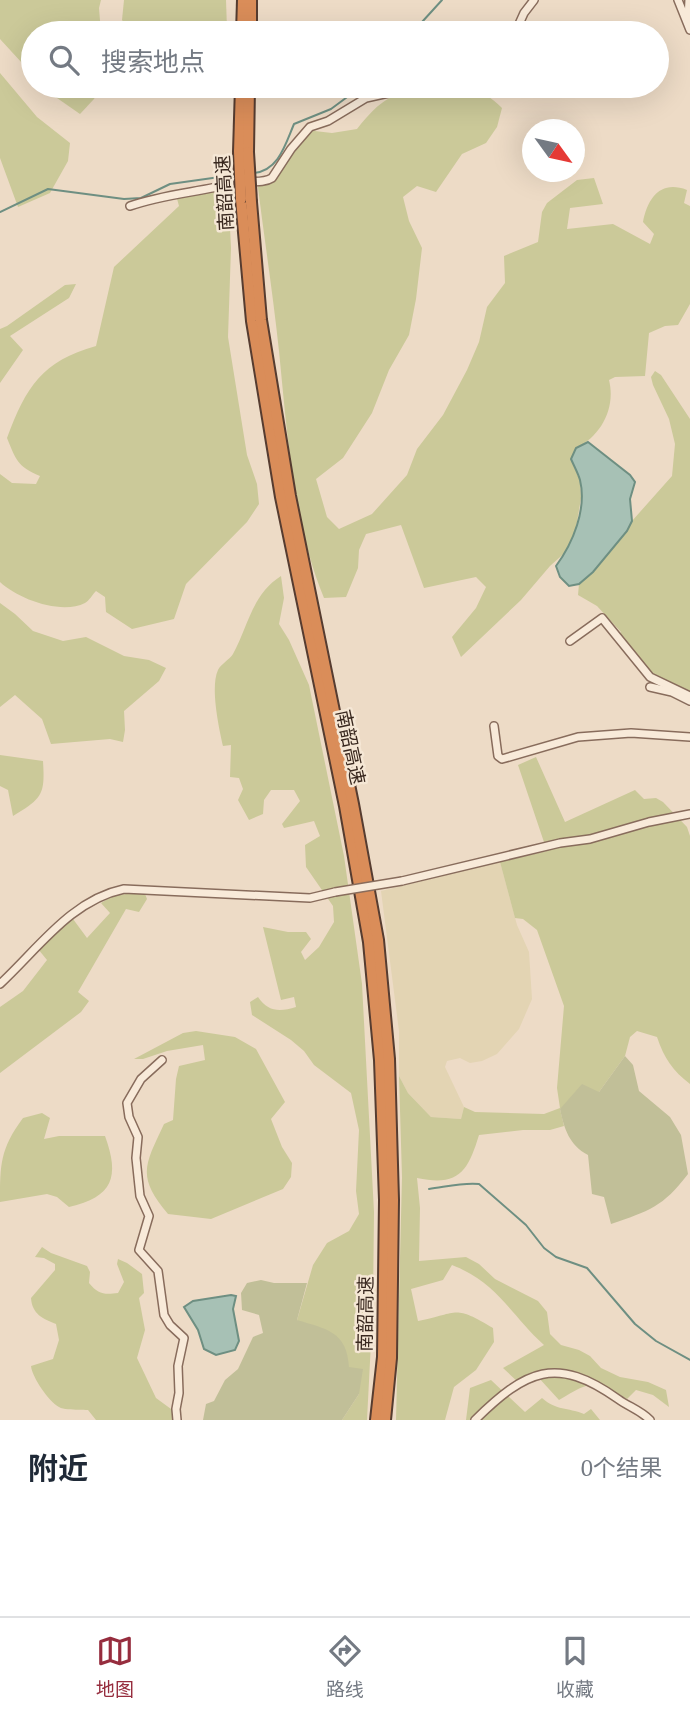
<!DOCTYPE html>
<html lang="zh">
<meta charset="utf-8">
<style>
body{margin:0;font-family:"PT Serif","Noto Sans SC",serif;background:#f6f6f7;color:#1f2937}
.compass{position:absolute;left:522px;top:119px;width:63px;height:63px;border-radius:50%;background:#fff;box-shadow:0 7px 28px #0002;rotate:123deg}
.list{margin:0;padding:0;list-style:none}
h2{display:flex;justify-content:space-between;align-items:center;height:91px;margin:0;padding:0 28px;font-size:30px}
h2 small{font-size:23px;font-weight:400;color:#747a83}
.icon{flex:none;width:38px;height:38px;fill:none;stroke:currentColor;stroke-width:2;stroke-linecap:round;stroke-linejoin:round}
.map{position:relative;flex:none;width:690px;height:1420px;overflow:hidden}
.search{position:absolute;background:#fff;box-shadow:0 7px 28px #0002;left:21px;right:21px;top:21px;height:77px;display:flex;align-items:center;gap:18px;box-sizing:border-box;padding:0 24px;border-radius:38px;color:#747a83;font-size:26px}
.sheet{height:196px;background:#fff}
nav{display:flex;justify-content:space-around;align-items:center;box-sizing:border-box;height:98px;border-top:2px solid #e0e1e3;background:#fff;font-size:19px;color:#747a83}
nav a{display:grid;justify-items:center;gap:4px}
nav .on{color:#962d3e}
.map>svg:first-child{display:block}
.farmland{fill:#e3d4b3}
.green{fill:#cbc999}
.cemetery{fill:#c1bf98}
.water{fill:#a7c1b5;stroke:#6e8f82;stroke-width:2}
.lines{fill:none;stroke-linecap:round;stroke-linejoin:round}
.stream{stroke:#6e8f82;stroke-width:2}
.minor-casing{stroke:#886c5c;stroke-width:10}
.highway-casing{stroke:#563c30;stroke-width:14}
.minor{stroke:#f8ead9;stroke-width:7}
.highway{stroke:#da8d59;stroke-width:10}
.minor-bridge-casing{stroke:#886c5c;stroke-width:10;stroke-linecap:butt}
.highway-bridge-casing{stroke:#563c30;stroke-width:14;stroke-linecap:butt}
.minor-bridge{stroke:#f8ead9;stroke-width:7}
.highway-bridge{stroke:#da8d59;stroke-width:10}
.labels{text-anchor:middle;stroke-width:5;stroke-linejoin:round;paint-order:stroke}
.street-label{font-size:19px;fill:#39281f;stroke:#f5e7d5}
</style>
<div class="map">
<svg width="690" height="1420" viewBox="0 0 690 1420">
<rect width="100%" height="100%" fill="#eddbc6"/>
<path class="farmland" d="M500,862L517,925L529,952L532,999L519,1029L497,1054L482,1061L470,1063L460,1058L447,1061L445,1067L464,1107L461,1119L431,1117L408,1093L399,1076V1031L381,891Z"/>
<g class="green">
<path d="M0,0H101L99,8L101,33H33V75L0,39Z"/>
<path d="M124,0H226L227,29L223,33H142L128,28L122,20Z"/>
<path d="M0,73L37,117L70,143L68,161L50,193L18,207L0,158Z"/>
<path d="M44,86H101L94,99L80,114L57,98Z"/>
<path d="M420,86C449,86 480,84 502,108L497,127L486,143L462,154L436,192L417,186L403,197L409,221L422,248L416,299L409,335L389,370L372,413L343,458L316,479L327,517L339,529L372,514L407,475L417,449L443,415L467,370L479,342L487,307L505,283L504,256L538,242L542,212L547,203L577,180L594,178L603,204L570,208L567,229L613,224L650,244L654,234L643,222C648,197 661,180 687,190L684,203L690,206V304L678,325L665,326L649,333L645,376L615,377L609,380C616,408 601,436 576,448L571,459L580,481L581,498L575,534L568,550L550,566L521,600L461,657L452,637L476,608L486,587L476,577L424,588L401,525L366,534L359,550L358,568L346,597L324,598C293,523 287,431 279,351C273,294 264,237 257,180L267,181L306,130L332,133L357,129C378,103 387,96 420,86Z"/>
<path d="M228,186L231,248L228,337L247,455L257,484L259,504L247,522L186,584L174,619L132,629L106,612L105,597L96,591C93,594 89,601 85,603C61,615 18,599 0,582V474L12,483L36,484L40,476C17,466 16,460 7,438C26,387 42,361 96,346L114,267L179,206L176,195Z"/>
<path d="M76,284L69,298L10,336L23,350L0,383V329L7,326L65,285Z"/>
<path d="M655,371L661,375L690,419V696L660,683L618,635L621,632L597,606L578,595L579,584L605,558L627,531L632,521L672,476L675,444L669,419L653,385L651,377Z"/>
<path d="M281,576L284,598L279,624L289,640L309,685L344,856L362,984L374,1212L373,1303L367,1420H342L359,1394L349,1367L297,1320L313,1265L327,1243L349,1231L359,1214L356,1191L359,1130L351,1093L314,1065L304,1051L291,1040L252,1015L250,1002L258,997C268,1012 280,1012 296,1007L294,997L281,1000L263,927L288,932H306L311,939L301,952L305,960L319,947L334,922L333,906L306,867L305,845L320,836L314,821L284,828L282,824L300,801L294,790H271L264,800L263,814L249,820L238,800L243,789L239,778L230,777L231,745L223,746C219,728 210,687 218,670C221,664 229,660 233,654C248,627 252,594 281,576Z"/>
<path d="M0,603L15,614L33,631L63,641L86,637L124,656L149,660L166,668L159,681L124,711L125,730L123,742L110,739L51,744L42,719L15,695L0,707Z"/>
<path d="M0,755L43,761C45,794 43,798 13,816L8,790L0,786Z"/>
<path d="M536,757L565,822L635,790L644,799L656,798L663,802L687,827L690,836V1084C673,1071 664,1058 657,1037L637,1031L630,1037L625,1056L599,1092L560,1109L564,1126L550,1130H523L479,1135C468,1171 459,1187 417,1178L420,1208L419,1261L466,1257L479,1264L495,1279L538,1301L547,1312L550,1334L561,1345L579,1350L590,1356L601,1368L620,1377L648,1382L666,1390L669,1407L653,1395L636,1390L627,1399C592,1379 592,1381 559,1400L538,1377L520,1384L503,1368L544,1345C510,1314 498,1283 452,1265L443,1280L411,1289L418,1321C459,1313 453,1304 493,1328L494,1342L476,1370L454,1387L445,1420H396L402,1177L399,1076L408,1093L431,1117L461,1119L464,1107L475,1112L544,1114L560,1108L557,1088L564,1006L537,930L523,919L515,918L500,862L547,851L518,765Z"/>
<path d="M126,894H145L147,899L139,912L126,909L78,992L89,1001L81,1012L0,1073V1007L23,991L47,960L38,949L73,919L87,938L110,913L101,903L113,896Z"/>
<path d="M196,1031L235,1037L256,1049L285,1102L271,1119L282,1147L292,1163L291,1177L283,1189L211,1219L168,1214C136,1176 145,1165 164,1124L173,1120L176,1079L179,1066L205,1060L203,1045L167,1051L143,1059H134L183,1033Z"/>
<path d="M42,1113L50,1118L44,1139L59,1136H105C120,1177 113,1197 69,1207L57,1197L47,1194L0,1202C0,1165 0,1149 23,1118Z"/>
<path d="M42,1247L51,1253L87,1266L90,1272L89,1283C98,1294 104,1295 118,1293L124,1282L117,1264L118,1259L127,1263L142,1274L144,1293L139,1298L145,1330L137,1358L156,1398L171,1409L177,1420H96L88,1410C80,1409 66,1411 59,1407C49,1402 32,1377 31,1366L53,1359L59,1340L56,1324C43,1319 32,1314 31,1298L55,1270V1264L44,1258L35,1257Z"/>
<path d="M491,1380L525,1412L542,1398C557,1411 567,1407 584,1414L591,1409L600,1420H466L470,1388Z"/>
</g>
<g class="cemetery">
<path d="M625,1056L633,1065L639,1091L670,1117L681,1135L688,1174C663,1207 649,1211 611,1224L604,1197L592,1194L588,1155C569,1145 564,1128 560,1109L582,1084L599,1092Z"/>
<path d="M261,1280L274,1283H307L297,1320C326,1329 347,1331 349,1367L363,1369L359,1394L342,1420H203L206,1404L214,1401L225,1380L238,1369L253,1337L263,1333L259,1315L242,1310L241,1293L247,1283Z"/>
</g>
<g class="water">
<path d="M588,442L630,475L635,482L630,499L632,521L627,531L593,572L579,584L569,586L560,577L556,566C573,543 587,509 580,480C578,473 574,466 571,459L576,448Z"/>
<path d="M231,1295L236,1296L233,1309L239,1341L235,1350L216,1355L204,1349L198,1330L184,1307L193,1301Z"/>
</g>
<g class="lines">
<g class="stream">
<path d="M412,33L442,0"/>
<path d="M254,173C279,170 285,145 294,124L331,109L362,86"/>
<path d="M0,212L48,189L124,199L141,198L170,184L234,175"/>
<path d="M429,1189C445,1187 464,1182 479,1184L526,1225L544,1248L556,1257L587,1268L635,1324L656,1341L690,1360"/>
</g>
<defs>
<g id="minor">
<path d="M678,0L690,30"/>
<path d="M688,19L689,0"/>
<path d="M515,33L524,13L534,0"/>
<path d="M130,206C164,194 201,192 234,183C247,179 261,185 272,178L291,149L310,127L328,121L366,98L420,86"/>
<path d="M570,641L602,618L650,677L690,696"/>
<path d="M650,687L672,692L690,701"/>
<path d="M494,726L498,756L502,759L578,737L631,733L690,737"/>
<path d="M402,881L560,843L590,839L649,822L690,814"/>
<path d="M0,984C38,949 71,900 124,889L310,898L335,892"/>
<path d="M162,1060L141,1079L127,1103L129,1117L138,1137L136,1158L140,1196L149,1216L139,1250L158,1271L164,1315L170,1325L184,1338L178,1366L179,1393L176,1409L177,1420"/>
<path d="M475,1420C526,1370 556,1355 618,1399C629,1407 640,1410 650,1420"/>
</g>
<g id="highway">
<path d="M242,33L243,0"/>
<path d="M251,33V0"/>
<path d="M239,152L241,86"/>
<path d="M248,152L249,86"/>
<path d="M241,199L252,321L281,497L345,806L369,942L380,1060L385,1200L383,1357L376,1420"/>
<path d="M251,202L261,320L290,496L353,804L378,940L389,1059L393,1200L391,1358L385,1420"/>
</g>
</defs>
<use href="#minor" class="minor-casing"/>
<use href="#highway" class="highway-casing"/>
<use href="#minor" class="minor"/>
<use href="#highway" class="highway"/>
<defs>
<path id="minor-bridge" d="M335,892L402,881"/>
<g id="highway-bridge">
<path d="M239,152L241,199"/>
<path d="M248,152L251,202"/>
</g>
</defs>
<use href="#minor-bridge" class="minor-bridge-casing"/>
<use href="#highway-bridge" class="highway-bridge-casing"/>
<use href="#minor-bridge" class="minor-bridge"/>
<use href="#highway-bridge" class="highway-bridge"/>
</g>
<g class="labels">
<g class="street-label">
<text transform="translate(224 193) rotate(-93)" y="7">南韶高速</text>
<text transform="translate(351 747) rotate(78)" y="7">南韶高速</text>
<text transform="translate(365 1314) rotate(-89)" y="7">南韶高速</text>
</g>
</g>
</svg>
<svg class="compass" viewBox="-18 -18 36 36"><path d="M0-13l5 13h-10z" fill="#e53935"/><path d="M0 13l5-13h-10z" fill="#747a83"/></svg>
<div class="search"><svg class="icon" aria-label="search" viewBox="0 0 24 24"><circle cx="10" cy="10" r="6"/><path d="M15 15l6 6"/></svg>搜索地点</div>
</div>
<section class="sheet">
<h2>附近<small>0个结果</small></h2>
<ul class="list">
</ul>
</section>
<nav>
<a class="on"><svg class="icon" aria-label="map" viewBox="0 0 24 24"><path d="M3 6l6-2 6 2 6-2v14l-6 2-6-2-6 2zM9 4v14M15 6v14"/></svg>地图</a>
<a><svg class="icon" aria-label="directions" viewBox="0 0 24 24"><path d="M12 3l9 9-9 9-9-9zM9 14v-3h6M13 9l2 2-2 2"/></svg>路线</a>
<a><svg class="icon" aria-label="saved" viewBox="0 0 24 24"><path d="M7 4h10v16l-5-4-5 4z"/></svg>收藏</a>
</nav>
